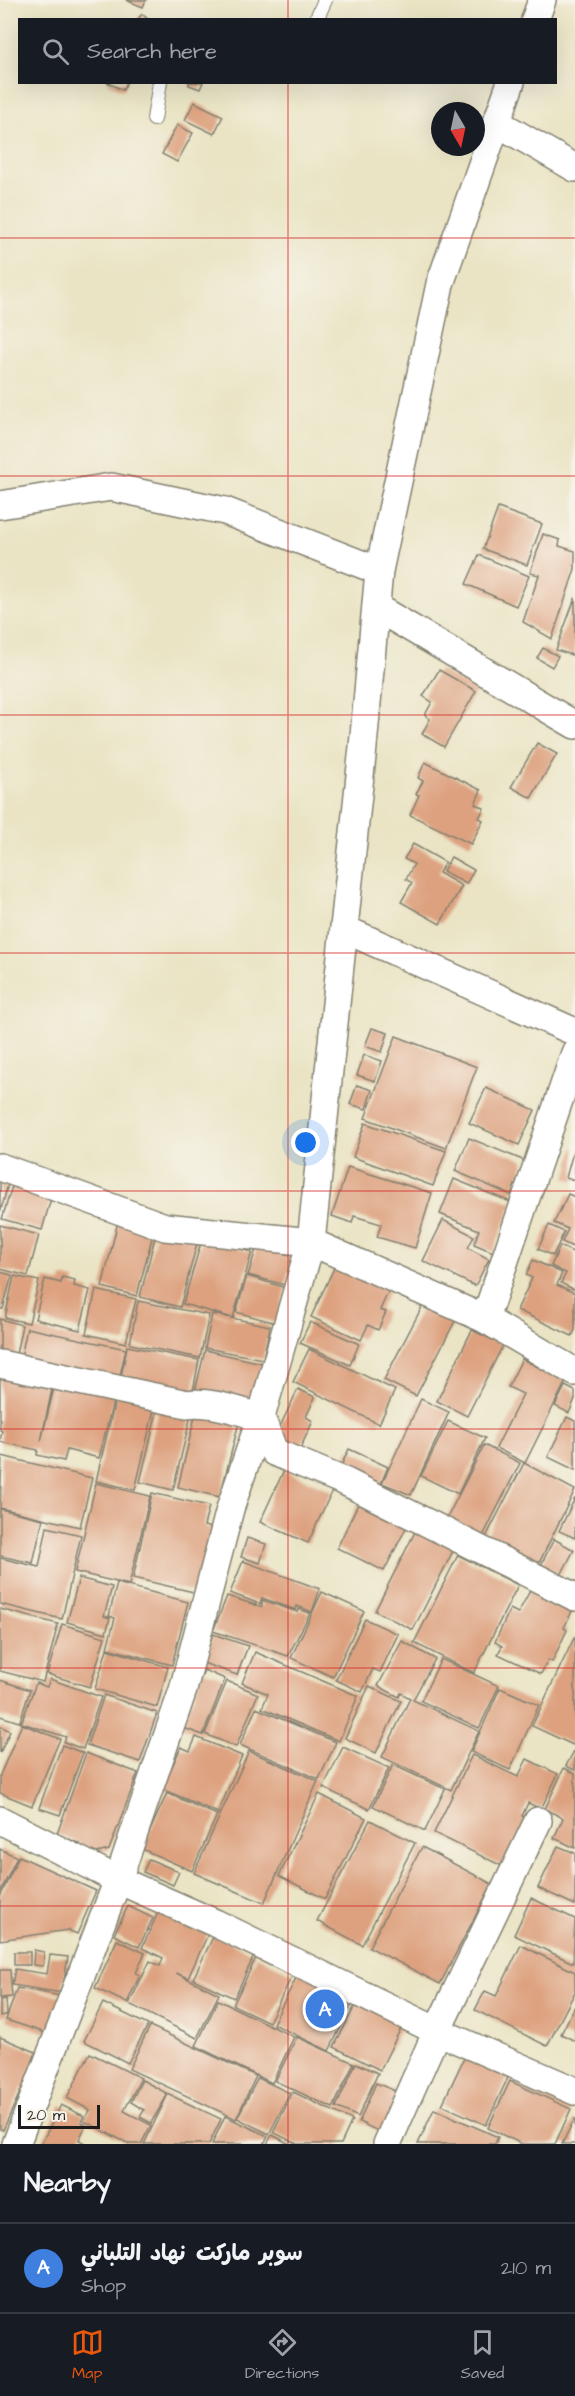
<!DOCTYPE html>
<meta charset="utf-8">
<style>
body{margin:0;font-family:"Architects Daughter","Playpen Sans Arabic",sans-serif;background:#20242c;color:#f1f3f6}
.compass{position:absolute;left:431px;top:102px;width:54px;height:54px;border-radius:50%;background:#171b24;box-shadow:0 6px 24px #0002;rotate:171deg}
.scale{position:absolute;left:18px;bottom:15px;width:82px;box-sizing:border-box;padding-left:6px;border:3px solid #1c1c1c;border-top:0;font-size:16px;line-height:21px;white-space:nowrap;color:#1c1c1c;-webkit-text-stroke:4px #f7f3e8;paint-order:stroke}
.you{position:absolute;left:306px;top:1143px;width:21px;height:21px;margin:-15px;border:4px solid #fff;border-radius:50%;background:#1a73e8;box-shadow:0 0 0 9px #1a73e833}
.badge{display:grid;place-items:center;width:39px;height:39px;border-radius:50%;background:#ea580c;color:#fff;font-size:20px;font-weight:700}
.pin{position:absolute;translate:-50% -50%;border:3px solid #fff;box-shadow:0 2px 6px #0006}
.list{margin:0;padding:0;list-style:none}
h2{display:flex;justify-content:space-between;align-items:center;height:78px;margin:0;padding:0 24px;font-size:26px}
h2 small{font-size:20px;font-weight:400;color:#9ea1a6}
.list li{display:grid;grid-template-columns:39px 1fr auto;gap:18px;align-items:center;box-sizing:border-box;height:90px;padding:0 24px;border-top:2px solid #363941}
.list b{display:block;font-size:22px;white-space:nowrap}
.list p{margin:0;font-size:20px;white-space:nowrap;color:#9ea1a6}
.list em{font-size:20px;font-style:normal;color:#9ea1a6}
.icon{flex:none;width:33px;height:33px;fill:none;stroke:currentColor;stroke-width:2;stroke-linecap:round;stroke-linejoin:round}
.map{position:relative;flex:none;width:575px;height:2144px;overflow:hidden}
.search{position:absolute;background:#171b24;box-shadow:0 6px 24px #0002;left:18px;right:18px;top:18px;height:66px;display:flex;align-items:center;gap:15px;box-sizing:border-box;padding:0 21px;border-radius:0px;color:#9ea1a6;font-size:22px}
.sheet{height:168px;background:#171b24}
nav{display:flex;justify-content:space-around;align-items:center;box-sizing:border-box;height:84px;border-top:2px solid #363941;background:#171b24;font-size:16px;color:#9ea1a6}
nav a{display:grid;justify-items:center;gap:3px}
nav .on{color:#ea580c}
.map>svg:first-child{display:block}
.building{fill:#dda17f}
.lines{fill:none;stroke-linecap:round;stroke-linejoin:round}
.lane-casing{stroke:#838070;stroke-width:16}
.street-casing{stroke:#838070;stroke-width:30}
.lane{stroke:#fff;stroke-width:14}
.street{stroke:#fff;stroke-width:27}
.grid{fill:none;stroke:#d62828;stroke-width:1.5;stroke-opacity:0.55}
</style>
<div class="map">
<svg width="575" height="2144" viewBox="0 0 575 2144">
<rect width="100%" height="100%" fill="#f7f3e8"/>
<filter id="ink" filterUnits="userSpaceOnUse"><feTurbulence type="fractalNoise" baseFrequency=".0167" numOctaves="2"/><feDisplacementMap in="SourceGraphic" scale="12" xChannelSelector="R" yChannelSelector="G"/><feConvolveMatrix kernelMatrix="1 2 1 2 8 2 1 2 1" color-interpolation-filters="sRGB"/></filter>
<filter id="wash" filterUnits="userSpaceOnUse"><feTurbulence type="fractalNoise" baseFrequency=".008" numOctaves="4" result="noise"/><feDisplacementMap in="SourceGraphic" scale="24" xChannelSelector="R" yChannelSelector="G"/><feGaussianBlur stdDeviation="1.35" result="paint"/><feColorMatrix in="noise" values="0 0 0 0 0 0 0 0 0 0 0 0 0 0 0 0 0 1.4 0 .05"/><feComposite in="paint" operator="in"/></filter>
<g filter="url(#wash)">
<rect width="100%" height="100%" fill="#eae4c5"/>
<g id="blocks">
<g class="building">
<path d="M126,0H146L143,7Z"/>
<path d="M142,14L149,20H137Z"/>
<path d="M106,82H127L123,90Z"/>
<path d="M189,82H203L200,89L189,85Z"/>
<path d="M194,102L223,116L214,134L185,120Z"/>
<path d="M177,125L193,133L177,162L162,154Z"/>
<path d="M498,508L542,524L527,565L483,549Z"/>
<path d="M543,534L560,540L559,546L575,551V569L552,639L523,622L539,575L530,573Z"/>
<path d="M479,555L529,576L516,606L466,584Z"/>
<path d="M575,598V656L556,650Z"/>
<path d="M543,648L558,656L552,667L537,658Z"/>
<path d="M439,670L476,691L444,747L422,734L430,719L425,715L432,702L423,696Z"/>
<path d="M537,743L557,754L531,798L511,787Z"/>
<path d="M425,762L481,790L475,804L484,808L479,818L483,820L471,844L410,815L419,795L416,794L423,781L418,778Z"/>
<path d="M413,844L445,862L439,873L462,886L440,924L401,902L412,883L406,879L414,864L404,859Z"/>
<path d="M451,857L474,870L466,884L443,871Z"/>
<path d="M372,1028L388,1033L382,1052L365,1046Z"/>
<path d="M396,1036L477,1067L446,1148L365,1118Z"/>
<path d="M364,1055L382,1061L375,1081L357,1075Z"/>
<path d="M357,1085L372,1090L366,1109L350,1104Z"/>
<path d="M486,1088L535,1110L519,1145L469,1123Z"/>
<path d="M365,1123L446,1151L433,1186L353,1157Z"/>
<path d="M469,1138L525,1161L511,1195L455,1171Z"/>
<path d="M574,1148H575V1181L566,1178Z"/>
<path d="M348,1167L432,1193L415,1248L377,1237L381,1224L354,1216L352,1223L332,1216Z"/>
<path d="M0,1175L10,1177L1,1210H0Z"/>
<path d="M454,1179L513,1203L493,1252L474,1244L479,1230L440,1214Z"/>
<path d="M13,1183L52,1195L42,1230L2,1219Z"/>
<path d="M568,1194L575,1197V1248L562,1242L568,1229L554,1223Z"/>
<path d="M119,1217L155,1226L137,1296L102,1287Z"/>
<path d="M443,1220L474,1236L468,1248L489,1259L475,1286L423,1261Z"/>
<path d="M0,1225L39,1235L28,1276L0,1269Z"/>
<path d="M549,1225L564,1232L553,1256L538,1249Z"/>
<path d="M157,1229L198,1240L180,1307L140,1297Z"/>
<path d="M202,1239L252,1252L233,1318L183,1304Z"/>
<path d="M257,1246L293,1256L285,1285L248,1275Z"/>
<path d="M560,1246L575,1253V1290L561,1283L566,1273L551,1266Z"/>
<path d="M533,1260L562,1273L557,1285L575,1293V1330L572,1336L517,1310L532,1278L526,1275Z"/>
<path d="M335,1266L389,1290L380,1310L386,1312L378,1330L368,1325L361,1340L311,1317Z"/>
<path d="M0,1272L12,1275L3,1309H0Z"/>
<path d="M14,1276L39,1281L29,1323L5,1318Z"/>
<path d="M247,1276L286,1288L276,1323L236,1312Z"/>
<path d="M62,1277L75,1280L74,1286L90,1290L80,1330L35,1319L45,1279L61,1283Z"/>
<path d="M96,1290L136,1299L126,1343L86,1334Z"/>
<path d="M138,1301L209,1315L200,1358L130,1344Z"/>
<path d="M424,1303L456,1319L416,1396L384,1380Z"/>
<path d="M212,1314L270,1326L263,1359L205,1348Z"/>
<path d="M0,1319L22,1325L15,1359L0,1362Z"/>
<path d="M310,1322L359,1344L350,1365L300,1343Z"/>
<path d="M27,1328L126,1349L117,1388L19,1367Z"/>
<path d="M472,1330L503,1345L467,1416L437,1401Z"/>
<path d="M127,1346L199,1360L191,1402L119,1388Z"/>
<path d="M309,1349L395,1390L379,1424L293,1382Z"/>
<path d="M205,1350L262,1363L250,1413L193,1400Z"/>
<path d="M522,1359L566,1381L525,1463L496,1448L523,1394L508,1387Z"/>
<path d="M0,1370L54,1380L41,1441L56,1380L115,1394L99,1458L67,1450L64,1461L37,1455L38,1450L0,1442L2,1431L0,1430Z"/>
<path d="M565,1386L575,1391V1399L569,1413L555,1406Z"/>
<path d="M298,1389L315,1397L306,1417L313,1421L299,1451L274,1439Z"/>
<path d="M117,1392L156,1401L135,1490L96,1481Z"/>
<path d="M421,1399L449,1412L411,1495L382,1483Z"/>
<path d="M159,1403L192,1411L173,1490L140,1482Z"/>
<path d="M197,1408L240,1418L220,1497L178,1487Z"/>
<path d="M567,1417L575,1421V1470L548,1457Z"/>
<path d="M448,1421L485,1438L458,1494L421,1476Z"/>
<path d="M484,1445L520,1463L483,1536L447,1518Z"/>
<path d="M349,1449L388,1467L380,1486L340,1468Z"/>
<path d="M2,1456L92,1478L80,1527L0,1508Z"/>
<path d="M524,1463L575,1490L539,1563L486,1537Z"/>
<path d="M284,1470L332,1491L308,1543L260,1522Z"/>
<path d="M96,1483L150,1496L129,1585L75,1572Z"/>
<path d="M152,1493L209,1506L204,1526L212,1528L198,1593L133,1578Z"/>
<path d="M575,1498V1538L559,1531Z"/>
<path d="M358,1504L406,1528L384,1571L337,1548Z"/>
<path d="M0,1509L43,1519L33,1563L0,1556Z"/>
<path d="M47,1527L81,1535L62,1619L0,1604V1558L39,1567Z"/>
<path d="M417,1528L455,1547L413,1630L375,1611Z"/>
<path d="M247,1538L266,1544L260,1563L241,1557Z"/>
<path d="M554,1539L574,1550L561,1575L541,1565Z"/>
<path d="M458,1555L518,1585L474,1673L414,1643Z"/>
<path d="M243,1561L320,1589L312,1612L297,1606L296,1610L262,1598L260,1604L230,1593Z"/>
<path d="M79,1578L112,1587L104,1616L110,1618L106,1633L67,1622Z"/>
<path d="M117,1583L188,1602L172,1665L107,1648L115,1618L109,1616Z"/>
<path d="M532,1587L574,1607L564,1628L567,1630L552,1662L548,1660L541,1674L498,1654L502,1646L495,1642L510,1609L518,1613Z"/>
<path d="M322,1592L364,1611L333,1677L291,1658Z"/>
<path d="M227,1596L262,1607V1600L298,1612L299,1609L310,1613L288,1656L213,1631Z"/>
<path d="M0,1609L58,1624L43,1682L0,1671Z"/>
<path d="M365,1619L398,1634L380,1672L373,1669L362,1692L336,1680Z"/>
<path d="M62,1624L105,1637L90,1687L47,1674Z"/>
<path d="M213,1634L248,1646L237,1675L203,1663Z"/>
<path d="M575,1636V1742L573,1745L532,1726Z"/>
<path d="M402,1641L435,1659L413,1700L479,1731L451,1790L382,1757L410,1698L401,1693L399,1697L378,1686Z"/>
<path d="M107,1649L168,1667L157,1707L95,1689Z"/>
<path d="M255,1652L358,1696L339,1741L262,1708L268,1694L242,1683Z"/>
<path d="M441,1659L499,1686L479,1728L421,1701Z"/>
<path d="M204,1670L225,1679L203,1735L181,1727Z"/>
<path d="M50,1679L101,1697L83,1749L64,1742L66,1737L0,1716V1680L30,1690L20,1721H22L36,1683L47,1687Z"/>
<path d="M227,1681L258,1694L236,1747L205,1734Z"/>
<path d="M369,1686L401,1701L376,1753L345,1738Z"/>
<path d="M500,1688L539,1705L510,1770L471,1752Z"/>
<path d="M104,1695L157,1713L140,1762L87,1745Z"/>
<path d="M256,1708L336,1742L319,1779L240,1745Z"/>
<path d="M22,1724L60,1739L32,1806L0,1793V1775Z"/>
<path d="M0,1726L10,1731L0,1753Z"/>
<path d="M196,1737L242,1756L218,1813L162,1789L181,1747L190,1751Z"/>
<path d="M62,1745L83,1753L60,1815L39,1808Z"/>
<path d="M343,1747L389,1768L369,1809L323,1788Z"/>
<path d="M575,1749V1770L566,1766Z"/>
<path d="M249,1751L318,1781L264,1903L194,1873Z"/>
<path d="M86,1753L138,1773L109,1850L93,1854L79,1848L80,1844L57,1834Z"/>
<path d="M472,1755L518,1777L527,1759L558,1774L541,1809L528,1803L522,1816L528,1819L504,1867L434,1833Z"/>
<path d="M393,1765L445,1789L425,1831L373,1806Z"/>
<path d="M564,1768L575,1773V1848L554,1838L563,1818L545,1809Z"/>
<path d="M167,1793L217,1815L192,1871L142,1849Z"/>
<path d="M319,1794L366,1818L325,1899L279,1876Z"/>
<path d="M370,1820L415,1843L362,1945L317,1921Z"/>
<path d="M558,1846L575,1853V1905L538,1888Z"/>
<path d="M422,1847L492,1884L440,1984L369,1947Z"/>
<path d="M0,1849L17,1857L0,1893Z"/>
<path d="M19,1856L96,1891L77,1934L68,1930L0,1940V1897Z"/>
<path d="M149,1859L179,1872L173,1885L143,1872Z"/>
<path d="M531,1898L575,1919L573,1963L514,1935Z"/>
<path d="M128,1906L153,1918L139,1947L114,1935Z"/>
<path d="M159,1910L209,1932L188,1978L176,1973L219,1994L197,2038L129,2004L150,1961L160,1966L163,1958L142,1948Z"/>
<path d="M214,1935L255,1954L234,1998L193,1979Z"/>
<path d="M117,1940L145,1953L136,1973L140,1975L127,2003L95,1988Z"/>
<path d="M521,1945L575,1972V1992L547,2046L475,2010L485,1991L496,1996Z"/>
<path d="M34,1950L44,1952L43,1966L33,1965Z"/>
<rect x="14" y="1952" width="16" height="13"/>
<path d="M50,1955L68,1957L62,1993L12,1985L15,1969L47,1974Z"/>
<path d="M257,1956L293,1974L269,2022L233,2005Z"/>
<path d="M0,1970H10L12,1997L0,1998Z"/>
<path d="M299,1972L355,1998L329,2051L273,2024Z"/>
<path d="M17,1988L62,1996L49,2034L6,2020Z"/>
<path d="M6,1999L7,2015L0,2016V2000Z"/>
<path d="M218,2000L294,2037L272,2083L196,2046Z"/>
<path d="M358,2000L404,2022L380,2070L334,2047Z"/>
<path d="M103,2003L148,2025L128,2063L84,2041Z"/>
<path d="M575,2006V2041L561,2034Z"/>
<path d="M150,2026L256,2076L236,2119L129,2069Z"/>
<path d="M0,2037L43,2055L27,2090L22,2088L3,2130L0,2129Z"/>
<path d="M297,2037L354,2063L333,2108L275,2081Z"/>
<path d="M90,2053L141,2078L124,2111L151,2125L141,2144H129L84,2121L90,2110L67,2098Z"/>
<path d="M466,2054L510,2073L486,2125L442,2105Z"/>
<path d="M356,2063L378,2073L358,2117L336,2107Z"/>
<path d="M258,2078L290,2093L269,2134L237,2118Z"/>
<path d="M142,2080L168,2094L151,2123L140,2117L144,2110L131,2102Z"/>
<path d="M510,2081L571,2109L555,2144H522L488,2128Z"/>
<path d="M376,2083L400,2093L382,2133L359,2122Z"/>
<path d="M293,2092L352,2120L341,2144H297L273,2132Z"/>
<path d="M168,2094L221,2119L209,2144H144Z"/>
<path d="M61,2105L84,2116L81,2122L86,2125L79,2140L87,2144H41Z"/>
<path d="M434,2109L498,2137L495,2144H418Z"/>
<path d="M225,2116L268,2136L264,2144H212Z"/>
<path d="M575,2118V2144H562Z"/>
<path d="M272,2135L290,2144H267Z"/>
</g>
</g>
</g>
<g filter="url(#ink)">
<use href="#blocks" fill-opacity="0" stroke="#838070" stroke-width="1.5"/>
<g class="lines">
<defs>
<g id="lane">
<path d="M316,20L325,0"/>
<path d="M154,119L160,82"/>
</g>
<g id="street">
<path d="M535,20L542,0"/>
<path d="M496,122L575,168"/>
<path d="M0,505L111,487L225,511L379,571"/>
<path d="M377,608L575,725"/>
<path d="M344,929L575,1032"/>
<path d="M0,1167L165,1227L311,1242L485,1319L575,1372"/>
<path d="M485,1319L575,1053"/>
<path d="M0,1364L187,1404C208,1400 241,1412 261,1417L274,1452L346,1482L575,1597"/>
<path d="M0,1820L118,1880L215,1923L437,2031L575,2091"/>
<path d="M16,2144L118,1880L183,1690L230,1509L261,1417L311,1242L363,747L379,571L440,284L511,82"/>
<path d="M387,2144L437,2031L538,1821"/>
</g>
</defs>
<use href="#lane" class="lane-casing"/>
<use href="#street" class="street-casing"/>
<use href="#lane" class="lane"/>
<use href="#street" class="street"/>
</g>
</g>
<path class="grid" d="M288,0V20M288,82V2144M0,238H575M0,476H575M0,715H575M0,953H575M0,1191H575M0,1429H575M0,1668H575M0,1906H575"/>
</svg>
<svg class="compass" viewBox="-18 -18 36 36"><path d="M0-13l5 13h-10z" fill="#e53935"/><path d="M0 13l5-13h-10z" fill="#9ea1a6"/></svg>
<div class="scale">20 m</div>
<div class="you"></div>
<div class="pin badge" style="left:325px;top:2009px;background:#3f7fe0">A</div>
<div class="search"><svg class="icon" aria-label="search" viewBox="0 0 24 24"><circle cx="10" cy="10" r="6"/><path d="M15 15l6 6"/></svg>Search here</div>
</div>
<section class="sheet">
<h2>Nearby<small></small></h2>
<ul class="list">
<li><span class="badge" style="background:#3f7fe0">A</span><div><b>سوبر ماركت نهاد التلباني</b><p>Shop</p></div><em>210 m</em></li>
</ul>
</section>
<nav>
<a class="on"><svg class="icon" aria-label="map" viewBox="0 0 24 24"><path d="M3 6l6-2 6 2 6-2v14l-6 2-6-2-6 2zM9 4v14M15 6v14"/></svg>Map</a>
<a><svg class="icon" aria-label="directions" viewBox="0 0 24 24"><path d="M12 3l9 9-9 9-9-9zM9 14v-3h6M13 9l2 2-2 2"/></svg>Directions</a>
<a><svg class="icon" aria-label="saved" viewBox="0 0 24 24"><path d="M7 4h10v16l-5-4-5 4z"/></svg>Saved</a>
</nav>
